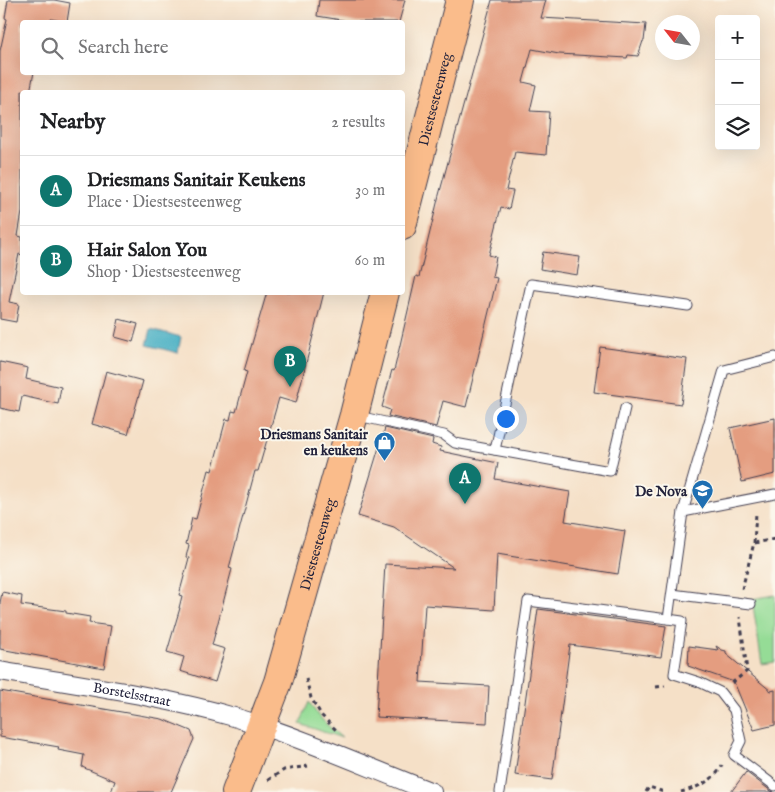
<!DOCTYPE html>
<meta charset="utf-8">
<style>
body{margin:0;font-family:"IM FELL English",serif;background:#f2f2f2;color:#202124}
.controls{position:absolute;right:15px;top:15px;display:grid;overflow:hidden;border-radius:5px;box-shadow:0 5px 20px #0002}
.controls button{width:45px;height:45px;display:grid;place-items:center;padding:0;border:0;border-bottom:1px solid #e0e0e0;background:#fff;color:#202124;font:25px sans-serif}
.compass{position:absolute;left:655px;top:15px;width:45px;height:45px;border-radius:50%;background:#fff;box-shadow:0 5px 20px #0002;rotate:301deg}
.you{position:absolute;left:505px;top:418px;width:18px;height:18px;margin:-12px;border:4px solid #fff;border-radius:50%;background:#1a73e8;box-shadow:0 0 0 8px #1a73e833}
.badge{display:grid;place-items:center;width:32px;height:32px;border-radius:50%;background:#0f766e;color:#fff;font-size:16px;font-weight:700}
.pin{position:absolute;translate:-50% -41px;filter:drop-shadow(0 1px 2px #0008)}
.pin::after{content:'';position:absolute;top:26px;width:18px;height:15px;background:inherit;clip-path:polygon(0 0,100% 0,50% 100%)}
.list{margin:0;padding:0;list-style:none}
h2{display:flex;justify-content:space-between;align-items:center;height:65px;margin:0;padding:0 20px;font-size:21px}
h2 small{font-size:16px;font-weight:400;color:#757577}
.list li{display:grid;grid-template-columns:32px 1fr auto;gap:15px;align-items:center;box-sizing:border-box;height:70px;padding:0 20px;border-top:1px solid #e0e0e0}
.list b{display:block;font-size:19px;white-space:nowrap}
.list p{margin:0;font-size:16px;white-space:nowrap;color:#757577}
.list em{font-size:16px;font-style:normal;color:#757577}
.icon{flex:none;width:28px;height:28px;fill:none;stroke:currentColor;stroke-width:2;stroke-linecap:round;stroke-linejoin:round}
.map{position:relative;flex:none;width:775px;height:792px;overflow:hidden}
.search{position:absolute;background:#fff;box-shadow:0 5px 20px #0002;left:20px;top:20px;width:385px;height:55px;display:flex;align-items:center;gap:12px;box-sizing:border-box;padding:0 18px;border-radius:5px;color:#757577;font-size:19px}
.panel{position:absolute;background:#fff;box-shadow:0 5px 20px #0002;left:20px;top:90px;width:385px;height:205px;border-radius:5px}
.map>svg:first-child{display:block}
.green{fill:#95dc96;stroke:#5c7f68}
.water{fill:#44aec3;stroke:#33687f}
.building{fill:#e49d80}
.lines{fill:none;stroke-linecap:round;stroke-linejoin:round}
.service-casing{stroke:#423e50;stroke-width:11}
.minor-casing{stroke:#423e50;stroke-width:20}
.primary-casing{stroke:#423e50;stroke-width:30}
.path{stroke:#423e50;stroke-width:3;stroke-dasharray:4 4;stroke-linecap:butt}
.service{stroke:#fff;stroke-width:9}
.minor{stroke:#fff;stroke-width:18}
.primary{stroke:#fabc8b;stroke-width:28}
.labels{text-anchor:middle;stroke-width:4;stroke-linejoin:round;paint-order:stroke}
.street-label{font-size:14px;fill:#22223b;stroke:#fbf7ec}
.poi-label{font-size:14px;font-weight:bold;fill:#22223b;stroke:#fbf7ec;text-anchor:end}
</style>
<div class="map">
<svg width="775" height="792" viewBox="0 0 775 792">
<rect width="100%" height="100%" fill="#fbf7ec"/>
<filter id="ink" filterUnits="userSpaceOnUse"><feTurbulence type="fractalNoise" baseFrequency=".02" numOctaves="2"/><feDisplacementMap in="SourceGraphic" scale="10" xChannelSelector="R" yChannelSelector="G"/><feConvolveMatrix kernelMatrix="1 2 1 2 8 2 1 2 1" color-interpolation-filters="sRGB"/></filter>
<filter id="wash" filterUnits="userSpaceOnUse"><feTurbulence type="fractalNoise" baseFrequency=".0096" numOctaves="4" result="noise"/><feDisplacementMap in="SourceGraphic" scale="20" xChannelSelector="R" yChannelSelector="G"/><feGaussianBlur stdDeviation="1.12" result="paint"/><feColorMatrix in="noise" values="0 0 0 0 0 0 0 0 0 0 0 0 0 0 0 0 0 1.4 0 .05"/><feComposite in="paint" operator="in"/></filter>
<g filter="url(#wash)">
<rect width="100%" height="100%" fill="#f5e0c7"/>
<g class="green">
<path d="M775,595V662L762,664L752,599Z"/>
<path d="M309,702C318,717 329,727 342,738L300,724Z"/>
</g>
<path class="water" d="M151,329L181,337L178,353L147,345Z"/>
<g id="blocks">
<g class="building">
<path d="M8,0H54L70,3L67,22L51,19L50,22H22V72H34L30,92L22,91V212L18,236L22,237V255L19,254L9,302L19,304L16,322L0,319V51L7,19L5,18Z"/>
<path d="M319,0H405L399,22H354L317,16Z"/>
<path d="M492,0H546L541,18L646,24L644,41H643L638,56L628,55L627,58L559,54L532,49L523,82L536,85L530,111L549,112L546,155L515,152L506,190L513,191L509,209L501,207L489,255L496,257L492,277L497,278L466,407L443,401L436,427L388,416L390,410L382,407L392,370L394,371L416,276L419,277L439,195Z"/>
<path d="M543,252L580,257L577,275L540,269Z"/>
<path d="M267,292H324L296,403L279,398L258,471H255L229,568L232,569L212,645L225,649L215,682L180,671L184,657L167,652L180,608H179L182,596L179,595L189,558L186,557L189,545L186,544L192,518L196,519L209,470L212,471L226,419L230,420L232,411L236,412L247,372L244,371Z"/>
<path d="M119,319L138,324L133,342L115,337Z"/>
<path d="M600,347L687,359L681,404L594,392Z"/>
<path d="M0,362L28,368L26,379L61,387L58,404L22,396L19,412L0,408Z"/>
<path d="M106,371L143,381L128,434L92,424Z"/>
<path d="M775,418V474L742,482L730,428Z"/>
<path d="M385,428L433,439L432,444L441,447L440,451L498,463L495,479L570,492L565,521L625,531L618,574L497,554L494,610L425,605L420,682L489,686L487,723L376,717L385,564L454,568L394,527L358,516Z"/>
<path d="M2,592L22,596L21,605L66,611V613L90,617L89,623L111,626L104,668L0,649V603Z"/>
<path d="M538,609L666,626L661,657L570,645L552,780L515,775Z"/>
<path d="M689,646L718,650L716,646L722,650L726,651V654L771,691L775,690V725L754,730L734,682L688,666Z"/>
<path d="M0,691L162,719L191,731L194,739L171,792H111L115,781L82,767L84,755L58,750L59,747L0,737Z"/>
<path d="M746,772L771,791L774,792H731Z"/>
</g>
</g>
</g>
<g filter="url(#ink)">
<use href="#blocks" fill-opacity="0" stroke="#423e50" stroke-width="1"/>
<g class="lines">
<defs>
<g id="service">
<path d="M358,416L444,435L455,443L610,471L625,408"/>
<path d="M495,450L531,284L688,306"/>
<path d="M683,512L775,494"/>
<path d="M672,594L751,604"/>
<path d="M668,619L682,621L674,674L699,682L720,692L734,710L741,741L734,755L775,786"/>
<path d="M500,792L528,601L668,619L683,512L724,370L775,357"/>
</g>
<g id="minor">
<path id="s1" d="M0,671C78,685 158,695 234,717C301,737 367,767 432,792"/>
</g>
<g id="primary">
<path id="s2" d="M402,226L460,0"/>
<path id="s3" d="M236,792L278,682L354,415L385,292"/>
</g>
</defs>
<use href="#service" class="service-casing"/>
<use href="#minor" class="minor-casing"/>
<use href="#primary" class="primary-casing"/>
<g class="path">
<path d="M754,543L756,513"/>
<path d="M742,589L754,543L775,539"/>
<path d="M306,679L311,698L322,716L338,732"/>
<path d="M732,683L747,671L740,617"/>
<path d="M656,687L665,686"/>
<path d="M268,780L284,770L308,766"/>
<path d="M646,792L649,787L664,792"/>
<path d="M681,792C696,788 715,781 722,765"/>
</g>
<use href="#service" class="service"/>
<use href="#minor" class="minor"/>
<use href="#primary" class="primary"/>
</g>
</g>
<defs>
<symbol id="shop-pin" viewBox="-11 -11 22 30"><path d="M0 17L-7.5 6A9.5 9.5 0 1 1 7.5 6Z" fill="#1f6fb2" stroke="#fbf7ec"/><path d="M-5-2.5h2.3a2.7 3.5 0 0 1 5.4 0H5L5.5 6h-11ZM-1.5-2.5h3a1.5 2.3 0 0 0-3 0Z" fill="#fff"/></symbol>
<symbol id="school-pin" viewBox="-11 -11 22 30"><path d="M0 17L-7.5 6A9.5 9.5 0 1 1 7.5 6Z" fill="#1f6fb2" stroke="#fbf7ec"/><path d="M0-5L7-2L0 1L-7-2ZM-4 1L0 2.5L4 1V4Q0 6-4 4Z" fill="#fff"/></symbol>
</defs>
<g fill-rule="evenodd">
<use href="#shop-pin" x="372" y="430" width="25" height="34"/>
<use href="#school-pin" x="690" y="478" width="25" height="34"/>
</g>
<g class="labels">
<g class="street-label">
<text dy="5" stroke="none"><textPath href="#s2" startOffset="131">Diestsesteenweg</textPath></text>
<text dy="5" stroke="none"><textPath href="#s3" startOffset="261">Diestsesteenweg</textPath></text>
<text dy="5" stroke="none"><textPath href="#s1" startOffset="134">Borstelsstraat</textPath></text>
</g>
<g class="poi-label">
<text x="368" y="439">Driesmans Sanitair<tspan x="368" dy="16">en keukens</tspan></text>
<text x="687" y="496">De Nova</text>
</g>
</g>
</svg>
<div class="controls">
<button>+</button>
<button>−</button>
<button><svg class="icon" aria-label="layers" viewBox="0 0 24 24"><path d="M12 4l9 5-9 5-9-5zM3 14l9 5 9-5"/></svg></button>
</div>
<svg class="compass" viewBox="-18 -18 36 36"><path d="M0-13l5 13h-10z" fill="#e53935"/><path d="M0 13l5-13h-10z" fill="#757577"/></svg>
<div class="you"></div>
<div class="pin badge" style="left:465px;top:504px">A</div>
<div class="pin badge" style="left:290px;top:387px">B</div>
<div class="search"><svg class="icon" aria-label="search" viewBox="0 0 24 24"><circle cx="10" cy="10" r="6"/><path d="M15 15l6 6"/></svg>Search here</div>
<section class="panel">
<h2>Nearby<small>2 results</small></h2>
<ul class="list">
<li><span class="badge">A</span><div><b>Driesmans Sanitair Keukens</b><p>Place · Diestsesteenweg</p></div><em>30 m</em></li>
<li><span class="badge">B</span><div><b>Hair Salon You</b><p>Shop · Diestsesteenweg</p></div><em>60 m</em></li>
</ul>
</section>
</div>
